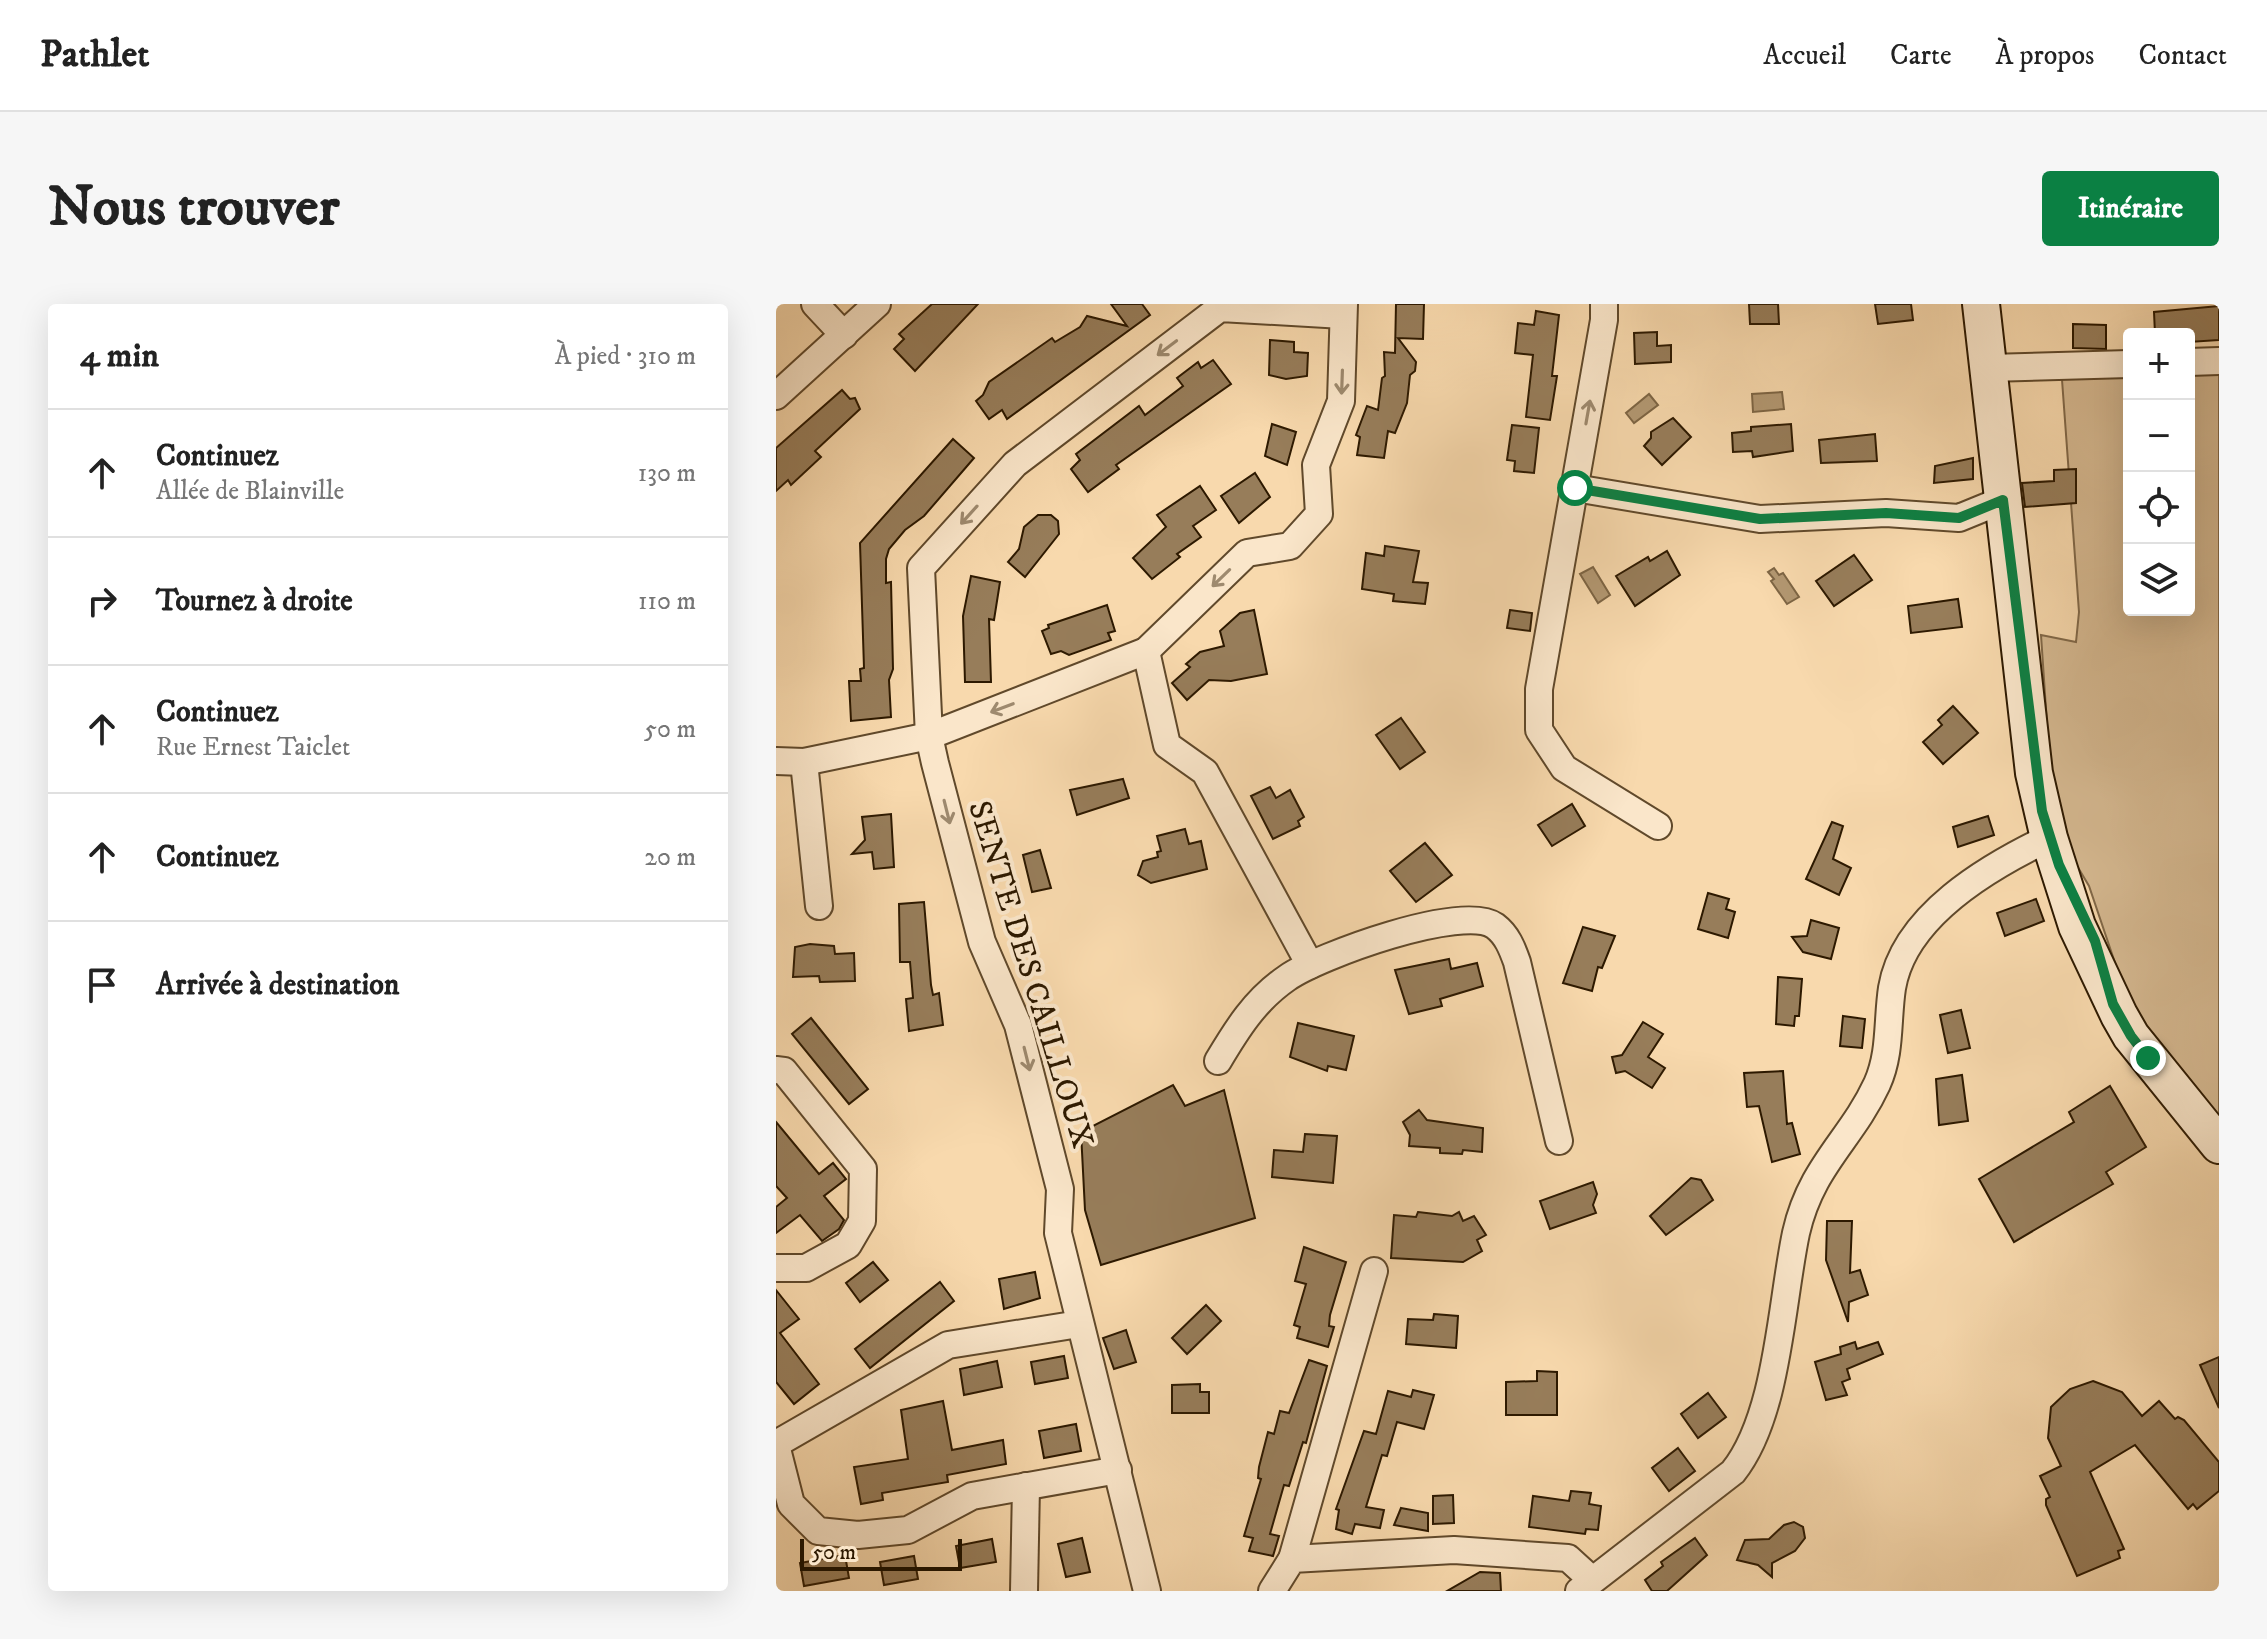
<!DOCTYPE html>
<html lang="fr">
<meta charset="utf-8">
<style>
body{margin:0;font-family:"IM FELL DW Pica",serif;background:#f6f6f6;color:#222}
.controls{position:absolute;right:24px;top:24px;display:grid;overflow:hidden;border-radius:8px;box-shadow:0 8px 32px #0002}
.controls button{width:72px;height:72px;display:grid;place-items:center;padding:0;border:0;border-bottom:2px solid #e0e0e0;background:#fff;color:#222;font:40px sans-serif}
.scale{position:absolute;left:24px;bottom:20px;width:162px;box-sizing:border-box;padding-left:8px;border:4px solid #2d1900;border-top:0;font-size:22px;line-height:28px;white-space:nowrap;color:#2d1900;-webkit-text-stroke:6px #fae6ca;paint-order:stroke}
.stop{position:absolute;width:24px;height:24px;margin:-18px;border:6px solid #0b8043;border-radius:50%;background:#fff}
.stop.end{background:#0b8043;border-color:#fff;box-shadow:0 2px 8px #0008}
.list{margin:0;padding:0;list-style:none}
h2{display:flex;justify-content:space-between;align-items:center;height:104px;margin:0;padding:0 32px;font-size:34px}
h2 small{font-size:26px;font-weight:400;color:#767676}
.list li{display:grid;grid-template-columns:52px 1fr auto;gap:24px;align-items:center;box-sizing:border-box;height:128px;padding:0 32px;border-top:2px solid #e0e0e0}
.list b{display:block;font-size:30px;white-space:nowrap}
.list p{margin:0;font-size:26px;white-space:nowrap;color:#767676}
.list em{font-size:26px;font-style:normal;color:#767676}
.icon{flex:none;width:44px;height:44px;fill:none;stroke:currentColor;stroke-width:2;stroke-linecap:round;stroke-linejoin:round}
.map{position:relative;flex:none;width:1443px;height:1287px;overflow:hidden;border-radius:8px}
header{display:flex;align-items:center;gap:48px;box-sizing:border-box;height:112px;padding:0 40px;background:#fff;border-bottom:2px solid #e0e0e0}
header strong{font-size:38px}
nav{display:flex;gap:44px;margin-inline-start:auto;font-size:28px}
.intro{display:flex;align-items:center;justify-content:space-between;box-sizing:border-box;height:192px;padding:0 48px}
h1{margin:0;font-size:56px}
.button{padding:20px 36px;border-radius:8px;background:#0b8043;color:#fff;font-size:28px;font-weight:700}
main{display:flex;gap:48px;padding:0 48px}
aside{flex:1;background:#fff;border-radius:8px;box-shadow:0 8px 32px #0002}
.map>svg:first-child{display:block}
.green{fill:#d5b890;stroke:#816848;stroke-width:2}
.water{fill:#b39872;stroke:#7d6544;stroke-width:2}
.building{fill:#977d5a;stroke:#2d1900;stroke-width:2}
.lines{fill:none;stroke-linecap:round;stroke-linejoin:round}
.street-casing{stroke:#60492b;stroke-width:30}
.secondary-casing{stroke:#2d1900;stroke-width:40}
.street{stroke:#fae6ca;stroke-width:26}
.secondary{stroke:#fae6ca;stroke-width:36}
.oneway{stroke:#9e8a6f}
.route{stroke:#0b8043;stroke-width:10}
.labels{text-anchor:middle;stroke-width:8;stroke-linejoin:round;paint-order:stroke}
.street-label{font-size:32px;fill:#2d1900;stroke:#fae6ca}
</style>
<header>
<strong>Pathlet</strong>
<nav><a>Accueil</a><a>Carte</a><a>À propos</a><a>Contact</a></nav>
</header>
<div class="intro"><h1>Nous trouver</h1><a class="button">Itinéraire</a></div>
<main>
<aside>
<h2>4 min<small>À pied · 310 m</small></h2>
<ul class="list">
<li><svg class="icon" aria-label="ahead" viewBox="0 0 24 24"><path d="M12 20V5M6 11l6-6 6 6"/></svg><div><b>Continuez</b><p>Allée de Blainville</p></div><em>130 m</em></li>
<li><svg class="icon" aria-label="right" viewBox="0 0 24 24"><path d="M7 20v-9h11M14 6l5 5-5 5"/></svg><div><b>Tournez à droite</b></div><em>110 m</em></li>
<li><svg class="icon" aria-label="ahead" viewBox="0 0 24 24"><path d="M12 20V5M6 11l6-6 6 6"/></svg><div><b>Continuez</b><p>Rue Ernest Taiclet</p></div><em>50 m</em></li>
<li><svg class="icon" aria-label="ahead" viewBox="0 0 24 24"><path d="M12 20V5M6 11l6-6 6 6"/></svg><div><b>Continuez</b></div><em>20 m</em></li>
<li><svg class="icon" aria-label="arrive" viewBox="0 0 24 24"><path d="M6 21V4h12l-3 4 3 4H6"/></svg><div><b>Arrivée à destination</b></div></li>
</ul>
</aside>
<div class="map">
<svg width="1443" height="1287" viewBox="0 0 1443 1287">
<rect width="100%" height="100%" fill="#f8d9ad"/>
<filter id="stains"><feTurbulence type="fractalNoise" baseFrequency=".0025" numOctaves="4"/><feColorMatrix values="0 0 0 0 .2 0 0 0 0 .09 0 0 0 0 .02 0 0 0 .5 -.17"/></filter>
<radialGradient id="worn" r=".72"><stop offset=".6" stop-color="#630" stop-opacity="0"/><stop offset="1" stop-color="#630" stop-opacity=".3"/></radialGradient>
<path class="green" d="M1443,57V813L1356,709L1313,582L1278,523L1265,331L1300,338L1303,308L1285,62L1353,60V306H1413V58Z"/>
<g class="water">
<path d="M1006,88L1008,105L977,108L976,90Z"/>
<path d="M873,90L882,101L858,119L850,109Z"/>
<path d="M817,263L834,291L822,299L804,270Z"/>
<path d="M998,264L1003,271L1007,269L1023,293L1011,300L995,277L998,275L992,268Z"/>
</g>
<g class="building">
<path d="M156,0H202L139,67L118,45L128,35L123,30Z"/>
<path d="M335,0H366L374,11L231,115L226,106L213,115L200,97L207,91L213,78L276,34L279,38L304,23L311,12L351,22Z"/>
<path d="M620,0H648L647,35L622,34L640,58L639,67L634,71L631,99L619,129L612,127L608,154L581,151L584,133L580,131L591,102L602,106L606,74L609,72L608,48L619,49Z"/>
<path d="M973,0H1002L1003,20H974Z"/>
<path d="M1099,0H1135L1137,16L1102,20Z"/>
<path d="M1443,2V36L1413,38V30H1379L1378,8Z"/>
<path d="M760,7L783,11L776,72H781L774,116L750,113L757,51L739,49L742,19L758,21Z"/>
<path d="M1297,20L1330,21V45L1297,44Z"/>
<path d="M881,28V42L895,41V58L859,60L858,29Z"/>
<path d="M494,36L518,38V48L532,49L531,72L510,75L493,71Z"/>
<path d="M437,56L455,80L340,161L343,165L312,188L295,165L304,156L300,150L363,102L369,111L407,82L401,74L422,58L425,64Z"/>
<path d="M66,86L74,95L79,94L84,105L39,147L45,153L15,181L12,176L0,187V144Z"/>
<path d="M897,114L915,133L886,161L868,142L875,134V128Z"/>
<path d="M496,120L520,128L511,161L489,152Z"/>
<path d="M1015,120L1017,147L977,153L976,147L957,148L956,129L975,127V123Z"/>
<path d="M736,121L763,124L758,169L738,167L739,157L731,156Z"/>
<path d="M1099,130L1101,157L1045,159L1043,136Z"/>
<path d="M177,135L198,154L148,212L129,226L113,245L110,255V279L115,278L117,365L113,376L115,413L75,417L73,377H85L84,365L88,364L84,239Z"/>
<path d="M1197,154V175L1158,179L1159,162Z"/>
<path d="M1300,165V199L1249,203L1246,179L1278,177V166Z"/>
<path d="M479,169L494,193L463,219L445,192Z"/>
<path d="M424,182L440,206L417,222L425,233L401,250L404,253L376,275L357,254L390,223L381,211Z"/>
<path d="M262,211H275L282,217L283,230L249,273L232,258L243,245L248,223Z"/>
<path d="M609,242L643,247L637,278L652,279L649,300L617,297L618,290L586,285L590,249L608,252Z"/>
<path d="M891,247L904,271L859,302L840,272L872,253L874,257Z"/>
<path d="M1078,251L1096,276L1058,302L1040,277Z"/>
<path d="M195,272L224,278L218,316L213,315L215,378H189L187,312Z"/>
<path d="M1182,295L1186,323L1135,329L1132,302Z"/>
<path d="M331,301L339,327L332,329L335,336L293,351L285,347L275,350L266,327L273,324L272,321Z"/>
<path d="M478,306L491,370L455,377L433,376L411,396L396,379L414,363L410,360L424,348L448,342L444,327L464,309Z"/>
<path d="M734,306L756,309L754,327L731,324Z"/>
<path d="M1177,402L1202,429L1167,460L1147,438L1166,421L1162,416Z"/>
<path d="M625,414L649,448L624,465L600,431Z"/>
<path d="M347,475L353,494L301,511L294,486Z"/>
<path d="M494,483L500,494L514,486L528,513L522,517L524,522L497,535L475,492Z"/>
<path d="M796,500L809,522L776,542L762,521Z"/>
<path d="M115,510L118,563L98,565L96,548L76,550L89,536L86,513Z"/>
<path d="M1212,512L1218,531L1182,543L1177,523Z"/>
<path d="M1056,518L1067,522L1057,555L1075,564L1063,591L1030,575Z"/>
<path d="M409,525L413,540L425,537L431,565L375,579L362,571L367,557L382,553L381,548L385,547L381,532Z"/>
<path d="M649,539L676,571L640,598L614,567Z"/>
<path d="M264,546L275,584L256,588L247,551Z"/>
<path d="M932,589L953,595L950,605L959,608L952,634L922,625Z"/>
<path d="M1260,595L1268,617L1229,632L1221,609Z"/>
<path d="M148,598L155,681L157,691L163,689L167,721L133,727L130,695L137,694L134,658H124L123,600Z"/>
<path d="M1035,616L1063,624L1055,655L1027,648L1016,633L1031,632Z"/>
<path d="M807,623L839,632L826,664L822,663L816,687L787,679Z"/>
<path d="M34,640L58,642L59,650L78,649L79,677L44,678L43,672L17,673L19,643Z"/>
<path d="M673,655L675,665L701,659L707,682L664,695L666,702L633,710L619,666Z"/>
<path d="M1002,673L1026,675L1023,712H1019L1018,722L1000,720Z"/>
<path d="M1185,706L1194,744L1172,749L1164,711Z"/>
<path d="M1067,712L1089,715L1086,744L1064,742Z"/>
<path d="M35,714L92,785L73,800L16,730Z"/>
<path d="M867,718L887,730L872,753L889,764L876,784L849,767L840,769L836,753L846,751Z"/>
<path d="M522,719L578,732L570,766L552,762L551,767L514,753Z"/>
<path d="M1007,767L1011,820L1016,819L1024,850L996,858L983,802L971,803L968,769Z"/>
<path d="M1186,771L1192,817L1163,821L1160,775Z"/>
<path d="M397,781L409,802L448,786L479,914L325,961L309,906L305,828Z"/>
<path d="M1334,782L1370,843L1330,868L1337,880L1238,938L1203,875L1298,818L1293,808Z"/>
<path d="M643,806L651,816L707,824L706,848L687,846L686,850L664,849V844L633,842L634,831L627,818Z"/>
<path d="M0,818L43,870L57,859L70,875L48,892L68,916L63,925L46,937L24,911L0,929V903L11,894L0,882Z"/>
<path d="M529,830L561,832L557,879L496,873L498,846L527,848Z"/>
<path d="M915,874L925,876L937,896L890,931L874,912Z"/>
<path d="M817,878L821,890L817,901L820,909L774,925L764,897Z"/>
<path d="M642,908L676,912L683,908L687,917L698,912L710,931L701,936L706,947L687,958L615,954L618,911L640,913Z"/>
<path d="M1051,917H1076L1074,969L1084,966L1092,991L1073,998L1072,1018L1050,956Z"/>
<path d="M528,943L570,958L554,1011L553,1022L558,1023L552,1043L521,1034L524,1023L518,1021L530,980L519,977Z"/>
<path d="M97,958L112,976L84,998L70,979Z"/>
<path d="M259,968L264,994L228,1005L223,975Z"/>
<path d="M164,978L178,997L94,1064L79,1045Z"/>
<path d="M0,986L23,1015L4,1029L43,1080L18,1100L0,1078Z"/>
<path d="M430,1001L445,1017L411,1050L396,1034Z"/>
<path d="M658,1010L682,1012L680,1044L630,1040L632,1015L657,1016Z"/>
<path d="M350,1026L360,1058L338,1065L327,1034Z"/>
<path d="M1079,1038L1081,1045L1102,1038L1107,1050L1071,1065L1074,1075L1066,1078L1071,1091L1050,1096L1039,1058L1065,1050L1064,1043Z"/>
<path d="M288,1052L292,1074L259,1080L255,1058Z"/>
<path d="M1443,1053V1104L1424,1061Z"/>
<path d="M533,1056L551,1062L530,1139L527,1138L513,1182L508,1181L494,1230L503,1232L497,1252L473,1247L477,1234L468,1232L485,1175L482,1174L483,1163L492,1128L498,1130L504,1107L513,1109Z"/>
<path d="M221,1057L226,1083L188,1091L184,1065Z"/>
<path d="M761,1067L781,1068V1111H730V1078L761,1077Z"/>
<path d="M1317,1077L1346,1088L1366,1112L1383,1097L1399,1115L1402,1113L1408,1116L1443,1158V1187L1421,1205L1417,1200L1412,1205L1359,1141L1314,1168L1348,1245L1342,1247L1344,1254L1301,1272L1270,1201V1195L1274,1193L1264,1172L1285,1162L1272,1134L1275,1103L1294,1085Z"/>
<path d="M424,1080V1088H433V1109H396V1081Z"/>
<path d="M637,1086L658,1091L648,1125L621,1118L611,1152L606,1151L590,1203L608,1206L604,1224L579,1220L576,1230L560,1225L563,1206L560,1205L588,1127L600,1130L612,1087L635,1093Z"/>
<path d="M932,1089L950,1113L922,1134L905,1110Z"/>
<path d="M167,1097L176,1146L227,1136L230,1160L171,1171L172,1178L106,1189L107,1196L85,1200L78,1163L132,1155L125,1106Z"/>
<path d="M300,1120L305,1147L268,1154L263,1127Z"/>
<path d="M902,1144L919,1167L893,1187L876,1164Z"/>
<path d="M795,1187L815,1189L813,1200L825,1202L822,1226L810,1225L809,1230L753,1223L757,1192L793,1197Z"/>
<path d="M677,1191L678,1219L657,1220V1192Z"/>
<path d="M625,1204L652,1209V1227L618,1221Z"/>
<path d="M1018,1218L1027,1223L1029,1234L1019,1247L996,1259V1273L982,1261L961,1256L969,1236L993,1235L1008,1221Z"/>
<path d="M306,1234L314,1268L290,1273L282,1240Z"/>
<path d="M919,1234L931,1251L891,1287H876L869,1276L887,1262L885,1258Z"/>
<path d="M216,1235L220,1258L184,1264L180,1242Z"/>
<path d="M69,1251L73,1274L28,1282L24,1259Z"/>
<path d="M138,1252L142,1275L108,1281L104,1258Z"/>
<path d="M704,1268L724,1269L725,1287H671Z"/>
</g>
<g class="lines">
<defs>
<g id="street">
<path d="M39,0L68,31"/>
<path d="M828,0V16L763,385V426L788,464L882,522"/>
<path d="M1413,58L1443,57"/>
<path d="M1213,64L1353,60"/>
<path d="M0,92L101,0"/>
<path d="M799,184L984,215L1110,209L1183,214L1227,196"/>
<path d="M370,347L391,441L429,468L534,661"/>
<path d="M0,457L28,458L153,432L370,347L471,249L514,242L543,210L540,161L565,97L568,0"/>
<path d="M28,458L43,602"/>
<path d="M442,757C461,725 479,696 511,674C542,652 687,599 719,622C731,631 736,644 741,658L783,837"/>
<path d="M0,766L8,767L87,865L86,917L72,941L30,964H0"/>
<path d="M0,1140L172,1041L303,1020"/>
<path d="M0,1141L15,1200L42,1227L82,1231L132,1226L196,1192L342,1166"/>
<path d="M516,1255L598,967"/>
<path d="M248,1287L250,1182"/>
<path d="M371,1287L282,929L284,885L242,721L206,638L159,459L153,432L145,264L239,160L444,4L567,11"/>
<path d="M496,1287L516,1255L678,1246L792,1254L815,1275"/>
<path d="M803,1287L957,1168C1002,1112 1005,1000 1020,929C1035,862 1075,836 1101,780C1115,749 1111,717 1116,684C1128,612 1212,563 1273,534"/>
</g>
<path id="secondary" d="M1205,0L1258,469L1273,534L1301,622L1343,711L1355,732L1443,841"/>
</defs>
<use href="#street" class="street-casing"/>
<use href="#secondary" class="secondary-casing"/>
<use href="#street" class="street"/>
<use href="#secondary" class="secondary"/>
</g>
<defs><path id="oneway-shaft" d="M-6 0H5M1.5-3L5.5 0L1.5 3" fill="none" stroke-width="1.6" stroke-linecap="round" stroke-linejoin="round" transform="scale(2)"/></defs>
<g class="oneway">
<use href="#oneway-shaft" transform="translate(391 44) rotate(143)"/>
<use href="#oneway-shaft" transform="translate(566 78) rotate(92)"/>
<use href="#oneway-shaft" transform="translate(812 108) rotate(-80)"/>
<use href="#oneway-shaft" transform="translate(193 211) rotate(132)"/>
<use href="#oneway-shaft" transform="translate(445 274) rotate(136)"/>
<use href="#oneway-shaft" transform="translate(226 404) rotate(159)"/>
<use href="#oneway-shaft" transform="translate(171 508) rotate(76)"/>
<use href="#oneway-shaft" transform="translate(251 755) rotate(76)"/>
</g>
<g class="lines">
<path class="route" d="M799,184L984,215L1110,209L1183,214L1227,196L1266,507L1283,561L1319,637L1337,700L1355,732L1372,754"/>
</g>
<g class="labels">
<g class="street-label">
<text transform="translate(256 670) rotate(73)" y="11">SENTE DES CAILLOUX</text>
</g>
</g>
<rect width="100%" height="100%" filter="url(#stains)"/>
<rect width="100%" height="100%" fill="url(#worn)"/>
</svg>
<div class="controls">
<button>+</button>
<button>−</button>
<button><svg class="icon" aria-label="locate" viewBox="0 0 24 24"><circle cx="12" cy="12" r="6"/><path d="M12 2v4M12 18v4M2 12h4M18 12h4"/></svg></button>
<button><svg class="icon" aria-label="layers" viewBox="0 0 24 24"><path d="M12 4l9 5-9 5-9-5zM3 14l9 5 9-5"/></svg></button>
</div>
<div class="scale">50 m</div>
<div class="stop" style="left:799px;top:184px"></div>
<div class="stop end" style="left:1372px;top:754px"></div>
</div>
</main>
